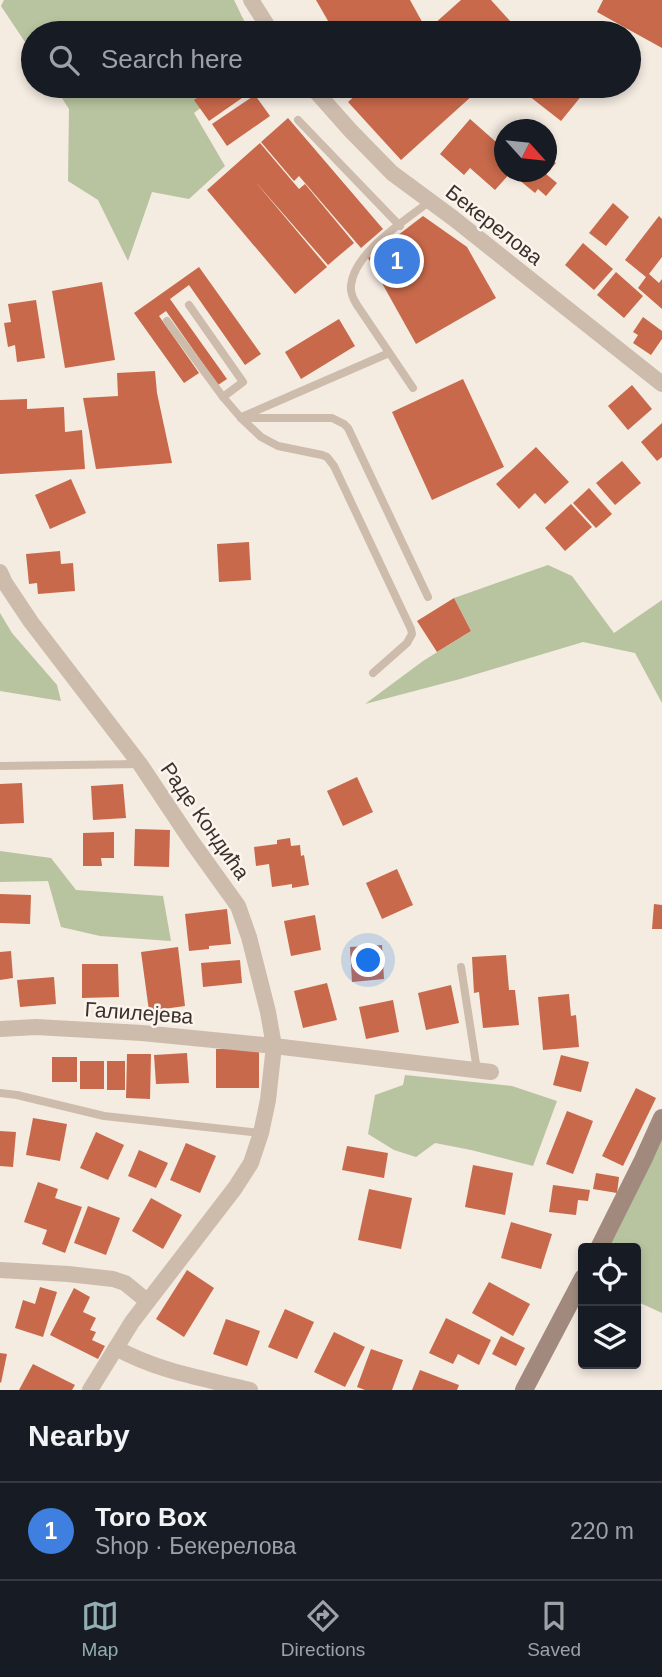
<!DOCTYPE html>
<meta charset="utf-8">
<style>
body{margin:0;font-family:Helvetica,sans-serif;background:#242831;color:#f1f3f6}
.controls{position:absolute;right:21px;bottom:21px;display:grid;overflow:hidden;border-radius:7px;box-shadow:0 4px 10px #0003}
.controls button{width:63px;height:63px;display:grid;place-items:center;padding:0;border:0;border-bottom:2px solid #363941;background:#171b24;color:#f1f3f6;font:35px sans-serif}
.compass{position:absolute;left:494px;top:119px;width:63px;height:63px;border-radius:50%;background:#171b24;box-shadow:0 4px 10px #0003;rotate:117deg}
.you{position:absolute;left:369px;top:961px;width:24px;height:24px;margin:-18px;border:5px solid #fff;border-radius:50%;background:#1a73e8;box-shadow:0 0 0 10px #1a73e833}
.badge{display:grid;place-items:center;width:46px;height:46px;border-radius:50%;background:#92aeb2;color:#fff;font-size:23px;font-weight:700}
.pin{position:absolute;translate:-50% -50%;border:4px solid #fff;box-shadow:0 2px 7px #0006}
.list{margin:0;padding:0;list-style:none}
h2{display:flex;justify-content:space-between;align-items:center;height:91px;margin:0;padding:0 28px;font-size:30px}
h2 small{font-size:23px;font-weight:400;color:#9ea1a6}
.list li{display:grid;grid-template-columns:46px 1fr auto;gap:21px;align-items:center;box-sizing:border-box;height:98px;padding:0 28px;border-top:2px solid #363941}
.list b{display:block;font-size:26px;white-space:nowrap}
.list p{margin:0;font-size:23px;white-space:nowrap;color:#9ea1a6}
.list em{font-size:23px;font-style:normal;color:#9ea1a6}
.icon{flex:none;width:38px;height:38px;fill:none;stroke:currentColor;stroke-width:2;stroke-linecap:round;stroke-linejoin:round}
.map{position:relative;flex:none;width:662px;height:1390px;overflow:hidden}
.search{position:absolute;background:#171b24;box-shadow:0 4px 10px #0003;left:21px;right:21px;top:21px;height:77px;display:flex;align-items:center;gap:18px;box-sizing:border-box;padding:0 24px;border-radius:38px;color:#9ea1a6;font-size:26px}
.sheet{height:189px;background:#171b24}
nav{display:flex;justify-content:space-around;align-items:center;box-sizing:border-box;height:98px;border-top:2px solid #363941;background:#171b24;font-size:19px;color:#9ea1a6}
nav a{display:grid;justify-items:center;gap:4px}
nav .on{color:#92aeb2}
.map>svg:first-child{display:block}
.green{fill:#b8c4a0}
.building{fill:#c8694b}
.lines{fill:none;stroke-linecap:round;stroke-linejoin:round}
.lane{stroke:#cdbbac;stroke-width:8}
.street{stroke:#cdbbac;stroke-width:16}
.secondary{stroke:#a18a7d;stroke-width:18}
.labels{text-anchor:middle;stroke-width:5;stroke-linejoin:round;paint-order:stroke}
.street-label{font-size:21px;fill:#3b302b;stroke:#fbf5ee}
</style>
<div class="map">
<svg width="662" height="1390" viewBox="0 0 662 1390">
<rect width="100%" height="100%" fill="#f4ebe1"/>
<g class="green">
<path d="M4,0H234L250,33H33V54L1,6Z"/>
<path d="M54,86H229L194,113L225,166L189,199L152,192L128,261L98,200L68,181L69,109Z"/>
<path d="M548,565L572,576L614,633L662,600V703L635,653L583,642L460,679L365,704L423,661L471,631L454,598Z"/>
<path d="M0,613L12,633L57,685L61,701L0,691Z"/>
<path d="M0,851L51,858L76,890L163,896L171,941L100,936L61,927L48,881L0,882Z"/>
<path d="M405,1075L512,1086L557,1101L533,1166L471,1150L435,1143L416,1157L394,1150L368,1134L375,1095L403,1085Z"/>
<path d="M662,1119V1313L636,1301V1248H599Z"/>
</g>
<g class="building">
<path d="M316,0H410L426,29L422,33H335Z"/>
<path d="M461,0H491L521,33H424Z"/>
<path d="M603,0H662V48L597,12Z"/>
<path d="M215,86H248L252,91L209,121L194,100Z"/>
<path d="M366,86H483L401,160L348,102Z"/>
<path d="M537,86H573L583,94L561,121L529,96Z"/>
<path d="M255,95L270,116L227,146L212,124Z"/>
<path d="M288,118L383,229L361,248L299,176L294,181L261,142Z"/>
<path d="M470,119L504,149V172H511L495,190L470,168L464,175L440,154Z"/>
<path d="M260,143L299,189L305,184L354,243L328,265L253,179L327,267L295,294L207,190Z"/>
<path d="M546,155L556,163L546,174L557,183L546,196L538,189L535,193L518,179L524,172H546Z"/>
<path d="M613,203L629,217L606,246L589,233Z"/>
<path d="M423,216L467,247L496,298L416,344L368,258Z"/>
<path d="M659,216L662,219V257L649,274L659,283L662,279V309L638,288L646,277L625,260Z"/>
<path d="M583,243L613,269L594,290L565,265Z"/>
<path d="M199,267L261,354L245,365L189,285L170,299L227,379L218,385L166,311L159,316L199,373L184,383L134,313Z"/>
<path d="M616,272L643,296L624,318L597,295Z"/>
<path d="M102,282L115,360L65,368L52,291Z"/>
<path d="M36,300L45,358L17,362L15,345L8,347L4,323L11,322L8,304Z"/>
<path d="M643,317L662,331V339L651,355L633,343L638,335L633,332Z"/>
<path d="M339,319L355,346L301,379L285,352Z"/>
<path d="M155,371L157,393L172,463L96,469L83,398L118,396L117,373Z"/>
<path d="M463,379L504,467L432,500L392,412Z"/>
<path d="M632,385L652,409L628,430L608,406Z"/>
<path d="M27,399V409L64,407L65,432L82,430L85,469L0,474V400Z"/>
<path d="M662,423V457L657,461L641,442Z"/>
<path d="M536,447L569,482L545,504L535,493L519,509L496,484Z"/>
<path d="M622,461L641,483L615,505L596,483Z"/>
<path d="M71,479L86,513L50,529L35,495Z"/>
<path d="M589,488L612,514L596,528L573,503Z"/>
<path d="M571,504L592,527L565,551L545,528Z"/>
<path d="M249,542L251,580L219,582L217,544Z"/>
<path d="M60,551L61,564L73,563L75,591L38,594L37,583L29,584L26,554Z"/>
<path d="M454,598L471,631L437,652L417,621Z"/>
<path d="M357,777L373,812L343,826L327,791Z"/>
<path d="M22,783L24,823L0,824V784Z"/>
<path d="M123,784L126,818L93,820L91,786Z"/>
<path d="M135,829L170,830L169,867L134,866Z"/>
<path d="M114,832V858H101L102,866H83V833Z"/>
<path d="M290,838L291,846L300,845L301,856L304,855L309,885L292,888V884L272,887L269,864L256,866L254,847L277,844V840Z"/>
<path d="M397,869L413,905L382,919L366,883Z"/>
<path d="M0,894L31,895L30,924L0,923Z"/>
<path d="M654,904L662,905V929H652Z"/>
<path d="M227,909L231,944L209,946V949L189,951L185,914Z"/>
<path d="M315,915L321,950L291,956L284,921Z"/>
<path d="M382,945L384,979L352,982L350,947Z"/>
<path d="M178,947L185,1006L149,1011L141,952Z"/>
<path d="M11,951L13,978L0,980V952Z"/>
<path d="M506,955L509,990H515L519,1025L483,1028L479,992L474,993L472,957Z"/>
<path d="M240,960L242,983L203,987L201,963Z"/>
<path d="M82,964H118L119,997L82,998Z"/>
<path d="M54,977L56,1004L20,1007L17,980Z"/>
<path d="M327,983L337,1020L303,1028L294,991Z"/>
<path d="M451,985L459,1023L426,1030L418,993Z"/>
<path d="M569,994L571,1016L576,1015L579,1047L543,1050L538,997Z"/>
<path d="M393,1000L399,1032L366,1039L359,1007Z"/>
<rect x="216" y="1049" width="43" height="39"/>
<path d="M187,1053L189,1083L156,1084L154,1055Z"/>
<path d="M127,1054H151L150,1099L126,1098Z"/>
<path d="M561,1055L589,1062L581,1092L553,1085Z"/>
<rect x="52" y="1057" width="25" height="25"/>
<rect x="80" y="1061" width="24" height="28"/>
<rect x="107" y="1061" width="18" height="29"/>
<path d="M636,1088L656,1098L623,1166L602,1156Z"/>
<path d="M567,1111L593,1121L573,1174L546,1164Z"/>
<path d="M33,1118L67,1124L60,1161L26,1155Z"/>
<path d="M0,1131L16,1132L13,1167L0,1166Z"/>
<path d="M96,1132L124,1145L108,1180L80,1168Z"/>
<path d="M186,1143L216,1156L200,1193L170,1180Z"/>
<path d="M347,1146L388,1153L384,1178L342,1170Z"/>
<path d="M139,1150L168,1163L156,1188L128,1176Z"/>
<path d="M473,1165L513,1173L505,1215L465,1207Z"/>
<path d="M596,1173L619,1177L617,1193L593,1189Z"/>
<path d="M38,1182L58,1189L55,1198L82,1207L65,1253L42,1244L47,1230L24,1222Z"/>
<path d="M553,1185L590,1190L588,1201L578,1200L576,1215L549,1212Z"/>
<path d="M369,1189L412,1198L401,1249L358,1240Z"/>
<path d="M151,1198L182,1215L163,1249L132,1231Z"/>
<path d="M88,1206L120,1218L106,1255L74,1243Z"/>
<path d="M511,1222L552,1234L541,1269L501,1258Z"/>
<path d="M187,1270L214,1288L184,1337L156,1319Z"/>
<path d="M489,1282L530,1304L513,1336L472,1313Z"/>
<path d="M40,1287L57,1292L43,1337L15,1328L23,1300L35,1304Z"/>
<path d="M74,1288L90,1297L83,1312L96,1318L90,1330L96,1332L92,1340L105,1346L98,1359L50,1335Z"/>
<path d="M285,1309L314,1322L297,1359L268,1347Z"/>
<path d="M446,1318L491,1340L479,1365L458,1354L453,1364L429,1353Z"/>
<path d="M226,1319L260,1331L247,1366L213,1354Z"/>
<path d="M334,1332L365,1347L345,1387L314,1372Z"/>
<path d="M501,1336L525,1348L516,1366L492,1354Z"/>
<path d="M371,1349L403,1360L392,1390H365L357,1387Z"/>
<path d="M0,1353L7,1354L1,1383L0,1382Z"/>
<path d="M33,1364L75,1385L72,1390H19Z"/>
<path d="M420,1370L459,1385L457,1390H412Z"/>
</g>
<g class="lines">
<g class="lane">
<path d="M298,120L400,226"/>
<path d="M189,305L243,382L223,397"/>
<path d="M167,321L223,397L241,418L261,437L278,446L322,455L327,457L334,466L411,629L412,634L407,643L373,673"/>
<path d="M413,388L357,305C353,299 350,293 351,285C355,251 405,221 430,201"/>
<path d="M244,416L389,353"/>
<path d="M241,418H332L344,424L348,428L428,597"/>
<path d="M0,766L140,764"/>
<path d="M461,967L477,1070"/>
<path d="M0,1093L17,1095L104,1116L261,1133"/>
</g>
<g class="street">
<path d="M251,0L272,33"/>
<path d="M311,86L350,130L392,173L453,218L662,384"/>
<path d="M0,572L5,583L31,622L140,764L192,842L238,906L249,937L268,1012L274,1046L268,1100L261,1133L251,1163L235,1188L132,1322L90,1390"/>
<path d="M0,1029L36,1027L142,1033L274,1046L491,1072"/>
<path d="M0,1270L68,1274L113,1279L125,1283L147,1301"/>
<path d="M116,1348C157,1371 205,1379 250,1390"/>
</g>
<g class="secondary">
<path d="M599,1248L643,1160L662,1118"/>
<path d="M524,1390L583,1278"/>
</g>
</g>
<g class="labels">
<g class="street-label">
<text transform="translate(494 225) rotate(38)" y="7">Бекерелова</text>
<text transform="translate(205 821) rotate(55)" y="7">Раде Кондића</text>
<text transform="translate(139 1013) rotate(4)" y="7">Галилејева</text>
</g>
</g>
</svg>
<div class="controls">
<button><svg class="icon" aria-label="locate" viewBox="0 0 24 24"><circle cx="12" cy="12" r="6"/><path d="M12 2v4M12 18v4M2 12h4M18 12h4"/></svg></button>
<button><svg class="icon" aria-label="layers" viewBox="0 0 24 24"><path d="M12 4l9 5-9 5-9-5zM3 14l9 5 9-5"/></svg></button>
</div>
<svg class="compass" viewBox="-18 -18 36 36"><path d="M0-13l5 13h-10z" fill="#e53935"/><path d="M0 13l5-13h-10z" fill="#9ea1a6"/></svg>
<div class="you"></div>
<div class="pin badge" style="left:397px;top:261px;background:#3f7fe0">1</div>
<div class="search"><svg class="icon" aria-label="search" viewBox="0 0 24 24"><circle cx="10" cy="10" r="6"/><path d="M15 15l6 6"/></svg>Search here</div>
</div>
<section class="sheet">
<h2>Nearby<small></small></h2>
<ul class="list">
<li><span class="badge" style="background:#3f7fe0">1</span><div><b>Toro Box</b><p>Shop · Бекерелова</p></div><em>220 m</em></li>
</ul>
</section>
<nav>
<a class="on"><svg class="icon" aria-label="map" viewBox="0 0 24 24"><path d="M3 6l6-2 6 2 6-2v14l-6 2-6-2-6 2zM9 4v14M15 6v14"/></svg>Map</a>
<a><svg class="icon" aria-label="directions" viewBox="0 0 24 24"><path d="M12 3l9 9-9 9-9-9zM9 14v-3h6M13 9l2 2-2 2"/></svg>Directions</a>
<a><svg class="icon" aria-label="saved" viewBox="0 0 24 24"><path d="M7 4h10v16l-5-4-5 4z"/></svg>Saved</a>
</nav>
